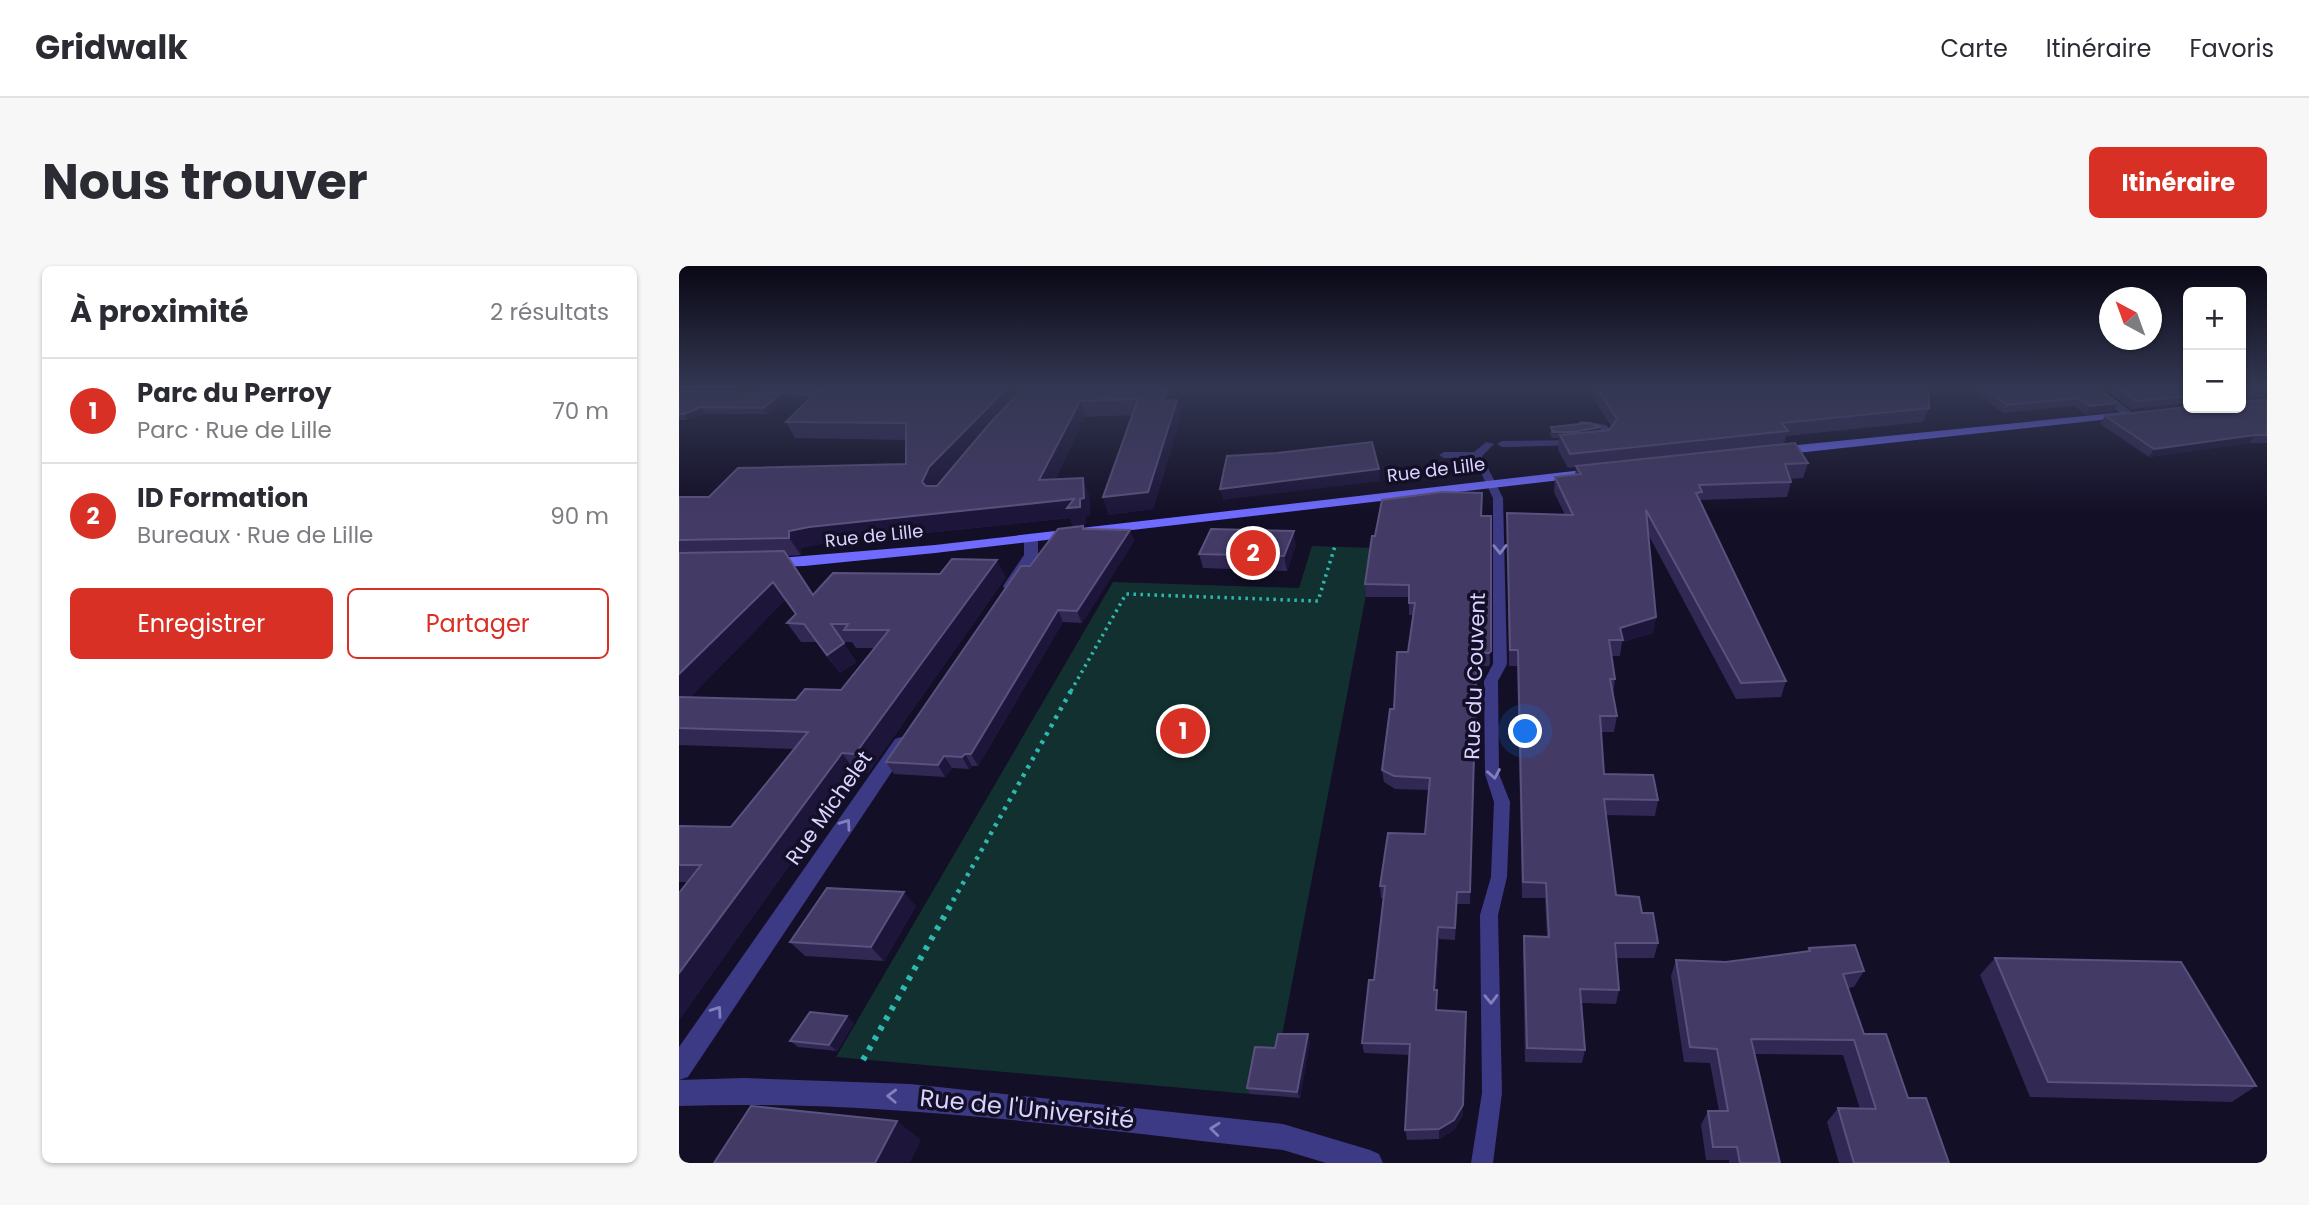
<!DOCTYPE html>
<html lang="fr">
<meta charset="utf-8">
<style>
body{margin:0;font-family:Poppins,sans-serif;background:#f7f7f7;color:#2b2b33}
.controls{position:absolute;right:21px;top:21px;display:grid;overflow:hidden;border-radius:10px;box-shadow:0 2px 5px #0004}
.controls button{width:63px;height:63px;display:grid;place-items:center;padding:0;border:0;border-bottom:2px solid #e1e1e2;background:#fff;color:#2b2b33;font:35px sans-serif}
.compass{position:absolute;left:1420px;top:21px;width:63px;height:63px;border-radius:50%;background:#fff;box-shadow:0 2px 5px #0004;rotate:319deg}
.you{position:absolute;left:847px;top:466px;width:24px;height:24px;margin:-18px;border:5px solid #fff;border-radius:50%;background:#1a73e8;box-shadow:0 0 0 10px #1a73e833}
.badge{display:grid;place-items:center;width:46px;height:46px;border-radius:50%;background:#d93025;color:#fff;font-size:23px;font-weight:700}
.pin{position:absolute;translate:-50% -50%;border:4px solid #fff;box-shadow:0 2px 7px #0006}
.list{margin:0;padding:0;list-style:none}
h2{display:flex;justify-content:space-between;align-items:center;height:91px;margin:0;padding:0 28px;font-size:30px}
h2 small{font-size:23px;font-weight:400;color:#7c7c81}
.list li{display:grid;grid-template-columns:46px 1fr auto;gap:21px;align-items:center;box-sizing:border-box;height:105px;padding:0 28px;border-top:2px solid #e1e1e2}
.list b{display:block;font-size:26px;white-space:nowrap}
.list p{margin:0;font-size:23px;white-space:nowrap;color:#7c7c81}
.list em{font-size:23px;font-style:normal;color:#7c7c81}
.actions{display:flex;gap:14px;padding:21px 28px}
.actions a{flex:1;padding:16px 0;border:2px solid #d93025;border-radius:10px;text-align:center;font-size:24px;color:#d93025}
.actions .main{background:#d93025;color:#fff}
.map{position:relative;flex:none;width:1588px;height:897px;overflow:hidden;border-radius:10px}
header{display:flex;align-items:center;gap:42px;box-sizing:border-box;height:98px;padding:0 35px;background:#fff;border-bottom:2px solid #e1e1e2}
header strong{font-size:33px}
nav{display:flex;gap:38px;margin-inline-start:auto;font-size:24px}
.intro{display:flex;align-items:center;justify-content:space-between;box-sizing:border-box;height:168px;padding:0 42px}
h1{margin:0;font-size:49px}
.button{padding:18px 32px;border-radius:10px;background:#d93025;color:#fff;font-size:24px;font-weight:700}
main{display:flex;gap:42px;padding:0 42px}
aside{flex:1;background:#fff;border-radius:10px;box-shadow:0 2px 5px #0004}
.map>svg:first-child{display:block}
.green{fill:#12302f}
.lines{fill:none;stroke-linecap:round;stroke-linejoin:round}
.path-far2{stroke:#2fb8b0;stroke-width:3.5;stroke-dasharray:2.5 4.5;stroke-linecap:butt}
.path-far1{stroke:#2fb8b0;stroke-width:4.5;stroke-dasharray:3.5 6;stroke-linecap:butt}
.path{stroke:#2fb8b0;stroke-width:6;stroke-dasharray:4.5 7;stroke-linecap:butt}
.service{fill:#3d3a85;fill-rule:evenodd}
.minor{fill:#3d3a85;fill-rule:evenodd}
.tertiary{fill:#3d3a85;fill-rule:evenodd}
.secondary{fill:#6f6bff;fill-rule:evenodd}
.wall{fill:#312854;fill-rule:evenodd}
.shaded-wall{fill:#1d163a}
.building{fill:#433a66;stroke:#5a527e;stroke-width:2}
.oneway{stroke:#837fbc}
.labels{text-anchor:middle;stroke-width:7;stroke-linejoin:round;paint-order:stroke}
.far-street-label{font-size:18px;fill:#d9d4ff;stroke:#130f26}
.street-label{font-size:21px;fill:#d9d4ff;stroke:#130f26}
.near-street-label{font-size:24px;fill:#d9d4ff;stroke:#130f26}
</style>
<header>
<strong>Gridwalk</strong>
<nav><a>Carte</a><a>Itinéraire</a><a>Favoris</a></nav>
</header>
<div class="intro"><h1>Nous trouver</h1><a class="button">Itinéraire</a></div>
<main>
<aside>
<h2>À proximité<small>2 résultats</small></h2>
<ul class="list">
<li><span class="badge">1</span><div><b>Parc du Perroy</b><p>Parc · Rue de Lille</p></div><em>70 m</em></li>
<li><span class="badge">2</span><div><b>ID Formation</b><p>Bureaux · Rue de Lille</p></div><em>90 m</em></li>
</ul>
<div class="actions"><a class="main">Enregistrer</a><a>Partager</a></div>
</aside>
<div class="map">
<svg width="1588" height="897" viewBox="0 0 1588 897">
<rect width="100%" height="100%" fill="#130f26"/>
<path class="green" d="M633,280L696,282L600,785L571,828L157,791L434,316L620,322Z"/>
<g class="lines">
<path class="path-far2" d="M392,425L447,328L639,335L656,280"/>
<path class="path-far1" d="M274,635L393,423"/>
<path class="path" d="M184,794L275,633"/>
<g class="service">
<path d="M85,124L153,125L157,128L153,131L82,129V125Z"/>
<path d="M903,155L927,159L934,167L928,176L916,177V173L922,172L924,167L921,163L900,160V156Z"/>
<path d="M898,174L903,177L901,179L823,181L818,178L823,175Z"/>
<path d="M807,176L815,178L803,190L824,232L828,398L819,415L820,508L831,536L828,611L819,649L823,827L814,897H792L803,827L801,649L812,611L815,536L806,508L805,415L814,398V232L795,192H765L760,189L765,186H795Z"/>
</g>
<g class="minor">
<path d="M1405,121H1417L1457,149L1447,151Z"/>
<path d="M65,812L231,818L604,858L691,884L700,888L704,897H647L604,884C403,862 202,833 0,840V814Z"/>
</g>
<g class="tertiary">
<path d="M352,268L359,272V289L336,323H326L324,320L345,289V272Z"/>
<path d="M222,471L228,473L231,478L228,483L9,811L0,814V781L216,473Z"/>
</g>
<g class="secondary">
<path d="M1446,146L1450,147V151L1098,189L1092,185L1098,181Z"/>
<path d="M921,202L925,203V209L256,287L125,300L89,301L82,297L89,293L256,279Z"/>
</g>
</g>
<g class="wall">
<path d="M0,121H121L120,122Z"/>
<path d="M142,121H499L494,134H498L502,150L474,243L430,249L424,231L453,149L406,151L376,214L410,229L411,250H407V258L394,260L391,252L141,278L122,282V289L108,290L134,329L327,311L189,507L177,506L0,754V627L9,616H0V560L52,561L115,483L0,479V231H30L227,198V174L116,172L107,156ZM331,125H341L334,133ZM106,334L117,348L108,357L122,376H137L161,407L177,396L164,376H173L177,382H195L162,424L117,434L11,431Z"/>
<path d="M909,121H1250V142L1244,156L1107,170L1105,178L1129,197L1124,212L1111,213L1112,216L1108,231L1022,234L1021,236L1107,415L1102,431L1057,433L969,268L977,351L974,367L943,376L941,390H932L936,413L934,430L938,450L935,466H922L925,508L979,534L976,550L927,549L937,629L963,647L979,677L975,692H937L940,724L937,738L903,737L906,784L903,797L846,796L844,685L845,670L868,671L866,632H843L838,400H830L828,247L886,249L875,226L876,211L896,209L897,201L889,202L879,184L880,172H873L871,168L872,161L921,165L930,164L933,161L915,134Z"/>
<path d="M1291,121H1416L1439,137L1434,145L1407,148L1395,140L1324,147Z"/>
<path d="M1422,121H1509V137L1453,143Z"/>
<path d="M1562,121H1588V127L1585,131L1565,133V135L1588,134V177H1570L1470,191L1421,158L1426,150L1562,142Z"/>
<path d="M0,125L103,127L106,133L88,148H26L9,154H0Z"/>
<path d="M802,250L811,397L810,400H798L791,638H778L776,674L760,673L757,724H758V744L784,849L775,864L760,873L728,874L726,864L731,789L685,787L683,777L695,714L705,632H702L701,620L746,568L750,524L716,523L705,516L703,504L715,443L729,386L734,349H730V331H687L686,318Z"/>
<path d="M404,260L405,263L451,264L455,275L403,357L384,356L299,500H293L290,503L273,502L266,511L215,508L207,496L351,300Z"/>
<path d="M617,279L608,305L524,302L520,288Z"/>
<path d="M237,640L205,695L126,690L111,676Z"/>
<path d="M1130,682L1185,705L1175,721L1169,722L1185,768L1229,832L1270,897H1160L1148,856L1159,842L1181,843L1164,789L1076,788L1101,897H1050V894H1027L1022,859L1029,845H1040L1031,797L1005,796L992,710L997,694L1047,696L1128,685Z"/>
<path d="M1316,692L1577,820L1553,836L1351,831L1301,709Z"/>
<path d="M175,757L158,785L119,781L111,775Z"/>
<path d="M631,775L621,832L571,828L568,822L596,782Z"/>
</g>
<g class="shaded-wall">
<path d="M330,121L336,137L259,218L252,233L243,216L250,201Z"/>
<path d="M489,121H499L488,151L484,135Z"/>
<path d="M103,127L106,133L88,148L84,142Z"/>
<path d="M498,134L502,150L474,243L430,249L424,231Z"/>
<path d="M401,135L406,151L367,232L360,214Z"/>
<path d="M1439,137L1434,145L1407,148L1411,140Z"/>
<path d="M22,141L26,148L9,154L5,148Z"/>
<path d="M922,161L921,167L894,172V166Z"/>
<path d="M1576,169L1570,177L1470,191L1475,183Z"/>
<path d="M700,203L701,215L544,234L541,223Z"/>
<path d="M404,212L410,229L411,250H407V258L394,260L391,252L141,278L122,282V289L110,272V265L130,261L401,233Z"/>
<path d="M451,264L455,275L403,357L398,345Z"/>
<path d="M615,265L617,279L608,305L605,290Z"/>
<path d="M318,294L327,311L189,507L176,488Z"/>
<path d="M94,316L106,334L0,442V408Z"/>
<path d="M379,344L384,356L299,500L292,488Z"/>
<path d="M977,351L974,367L943,376L941,362Z"/>
<path d="M152,358L177,396L161,407L148,389Z"/>
<path d="M163,487L177,506L0,754V707Z"/>
<path d="M286,488L293,500L290,503L283,491Z"/>
<path d="M265,490L273,502L266,511L259,499Z"/>
<path d="M225,626L237,640L205,695L192,681Z"/>
<path d="M759,661L760,673L756,735L755,724Z"/>
<path d="M168,750L175,757L158,785L150,779Z"/>
<path d="M787,757L784,849L775,864L760,873V863Z"/>
<path d="M629,768L631,775L621,832L618,826Z"/>
<path d="M218,855L242,874L231,897H196Z"/>
</g>
<g class="building">
<path d="M142,121H329L250,201L243,216L247,220H258L312,156L346,121H489L484,135L498,134L469,226L424,231L459,133L401,135L360,214L404,212L405,232L401,233V241L388,242L395,233L130,261L110,265V272L0,274V231H30L59,202L227,198V157L107,156Z"/>
<path d="M917,121H1250V142L1103,157L1109,165L891,188L881,169L930,164L938,153Z"/>
<path d="M1304,121H1416L1439,137L1411,140L1399,132L1328,139Z"/>
<path d="M1437,121H1509V130L1458,135Z"/>
<path d="M1562,121H1588V123L1565,125V135L1588,134V169H1576L1475,183L1426,150L1509,141L1562,142Z"/>
<path d="M0,125L103,127L84,142L22,141L5,148H0Z"/>
<path d="M910,157L922,161L894,166H874L872,161Z"/>
<path d="M693,176L700,203L541,223L548,190L598,187Z"/>
<path d="M1116,177L1129,197L1106,198L1112,216L1020,219L1023,226L1017,227L1107,415L1062,417L967,244L977,351L941,362L944,374H930L936,413H931L938,450H921L925,508L974,509L979,534L925,533L937,629L960,631L963,647H974L979,677H936L940,724L901,723L906,784L848,782L845,670L870,671L867,617L844,616L839,384H831L828,247L894,249L876,211L902,208L897,200Z"/>
<path d="M763,226L803,227L802,250H812V385L810,387H798L791,626H778L776,662L759,661L755,724H758L757,744L787,746L784,839L775,854L760,863L726,864L731,778L683,777L690,714H695L706,620H701L709,567L746,568L751,512L715,510L703,504L711,443H715L718,386H729L736,337H730V319L686,318L693,270H696L703,234Z"/>
<path d="M404,260V263L451,264L398,345L379,344L292,488H286L283,491L265,490L259,499L207,496L342,300H351L379,263Z"/>
<path d="M532,263L615,265L605,290L520,288Z"/>
<path d="M105,285L134,329L154,307L261,308L273,293L318,294L176,488L163,487L0,707V627L22,599H0V560L52,561L129,466L0,462V431L117,434L126,423L162,424L210,364H165L169,358H152L165,377L148,389L125,358L108,357L117,348L94,316L0,408V287Z"/>
<path d="M148,622L225,626L192,681L111,676Z"/>
<path d="M1176,679L1185,705L1164,708L1185,768H1207L1229,832H1247L1270,897H1175L1159,842L1197,843L1175,774L1072,773L1101,897H1061L1058,881H1034L1029,845H1049L1038,783L1011,781L997,694L1047,696L1131,685L1130,682Z"/>
<path d="M1316,692L1502,696L1577,820L1369,816Z"/>
<path d="M131,746L168,750L150,779L111,775Z"/>
<path d="M599,768H629L618,826L568,822L576,781L596,782Z"/>
<path d="M72,840L218,855L196,897H35Z"/>
</g>
<defs><path id="oneway-chevron" d="M-2-3.5L2.5 0L-2 3.5" fill="none" stroke-width="1.6" stroke-linecap="round" stroke-linejoin="round" transform="scale(1.75)"/></defs>
<g class="oneway">
<use href="#oneway-chevron" transform="translate(821 283) rotate(89)"/>
<use href="#oneway-chevron" transform="translate(815 508) rotate(80)"/>
<use href="#oneway-chevron" transform="translate(167 558) rotate(-55)"/>
<use href="#oneway-chevron" transform="translate(812 733) rotate(89)"/>
<use href="#oneway-chevron" transform="translate(38 745) rotate(-55)"/>
<use href="#oneway-chevron" transform="translate(213 830) rotate(-178)"/>
<use href="#oneway-chevron" transform="translate(536 863) rotate(-174)"/>
</g>
<linearGradient id="sky" x2="0" y2="1"><stop stop-color="#0a0815"/><stop offset="0.49" stop-color="#333752"/><stop offset="1" stop-color="#333752" stop-opacity="0"/></linearGradient>
<rect width="1588" height="247" fill="url(#sky)"/>
<g class="labels">
<g class="far-street-label">
<text transform="translate(757 204) rotate(-7)" y="6">Rue de Lille</text>
<text transform="translate(195 270) rotate(-6)" y="6">Rue de Lille</text>
</g>
<g class="street-label">
<text transform="translate(796 410) rotate(-88)" y="7">Rue du Couvent</text>
<text transform="translate(150 542) rotate(-55)" y="7">Rue Michelet</text>
</g>
<g class="near-street-label">
<text transform="translate(348 843) rotate(6)" y="8">Rue de l'Université</text>
</g>
</g>
</svg>
<div class="controls">
<button>+</button>
<button>−</button>
</div>
<svg class="compass" viewBox="-18 -18 36 36"><path d="M0-13l5 13h-10z" fill="#e53935"/><path d="M0 13l5-13h-10z" fill="#7c7c81"/></svg>
<div class="you"></div>
<div class="pin badge" style="left:504px;top:465px">1</div>
<div class="pin badge" style="left:574px;top:287px">2</div>
</div>
</main>
